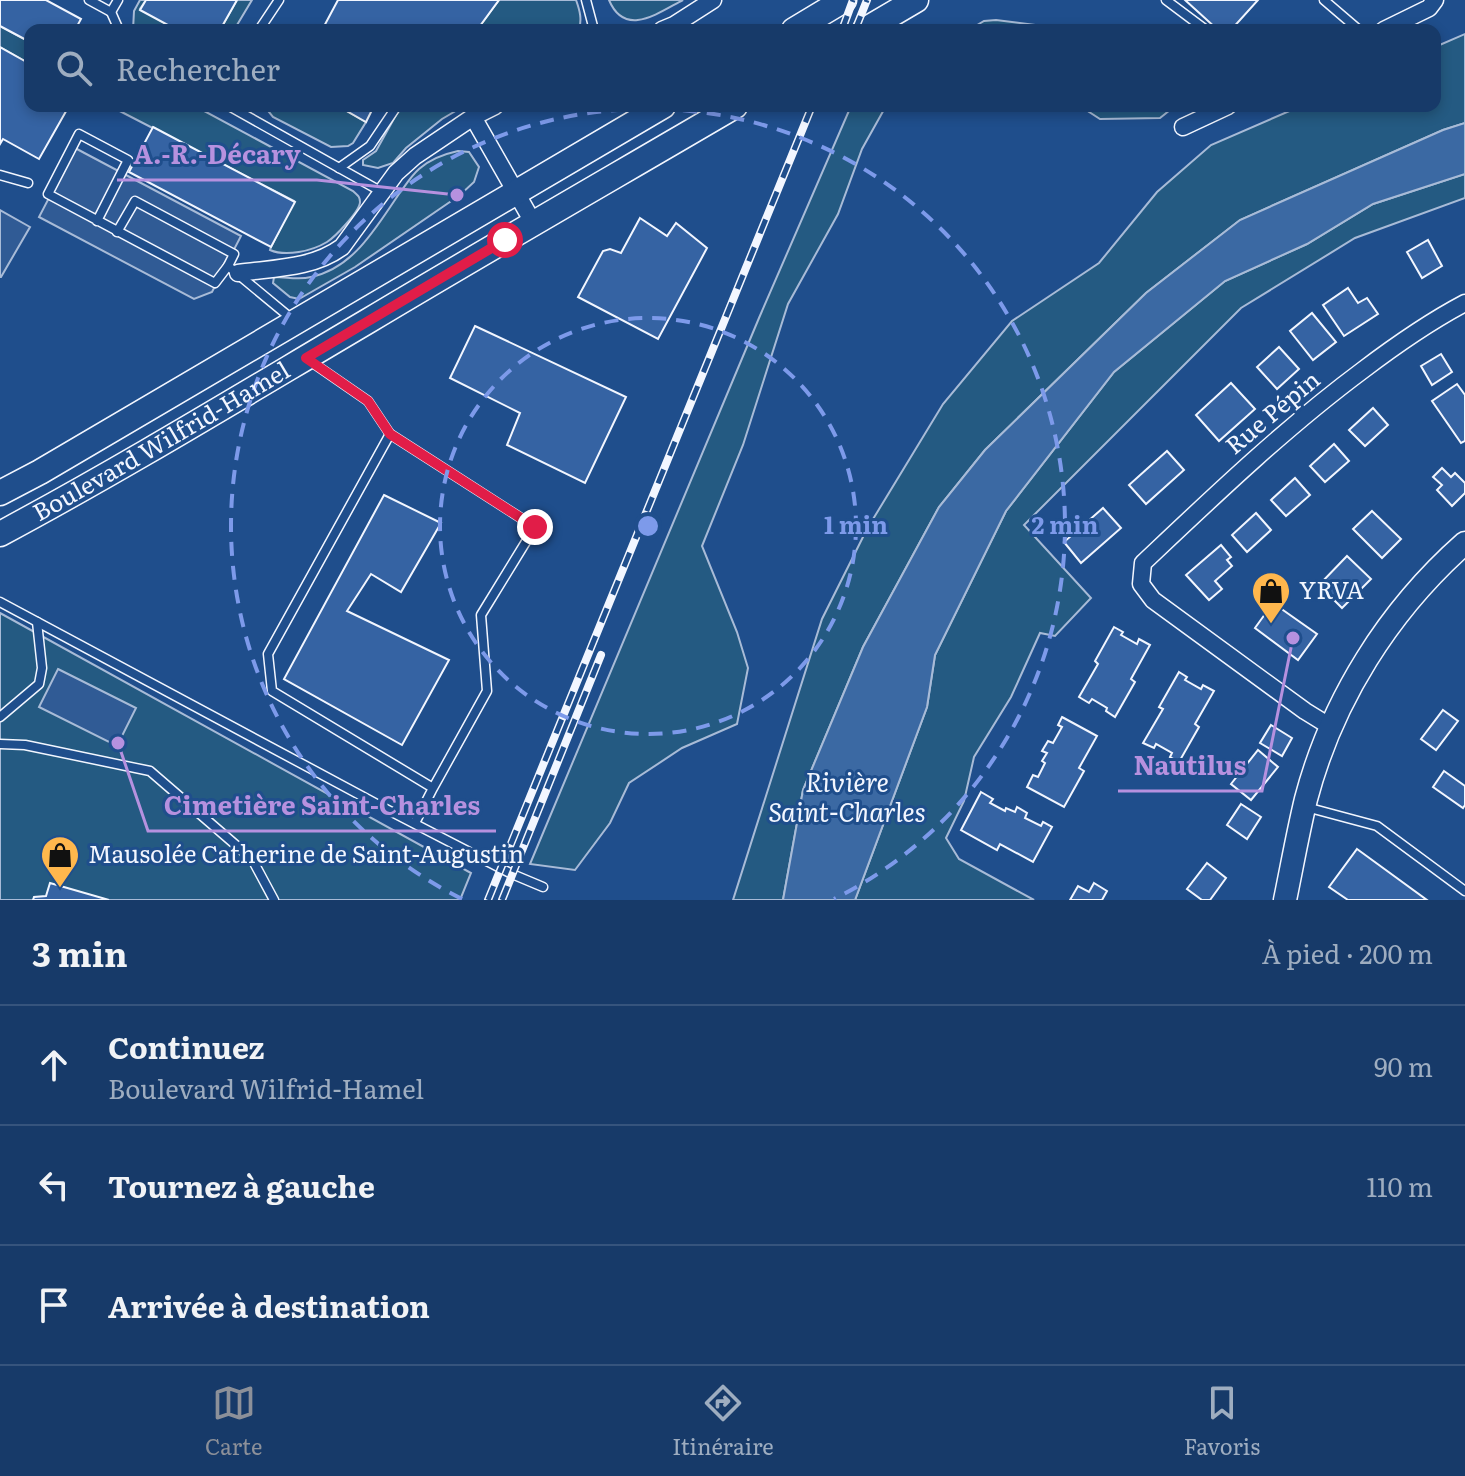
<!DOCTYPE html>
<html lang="fr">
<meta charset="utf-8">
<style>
body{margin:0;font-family:Literata,serif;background:#244571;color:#f1f3f6}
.stop{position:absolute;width:24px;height:24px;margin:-18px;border:6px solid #e11d48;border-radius:50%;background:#fff}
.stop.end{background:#e11d48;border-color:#fff;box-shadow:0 2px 8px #0008}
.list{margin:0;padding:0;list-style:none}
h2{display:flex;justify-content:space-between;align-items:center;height:104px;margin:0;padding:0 32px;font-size:34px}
h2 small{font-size:26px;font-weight:400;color:#9eadc0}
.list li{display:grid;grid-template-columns:52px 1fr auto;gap:24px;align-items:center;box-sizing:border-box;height:120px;padding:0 32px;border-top:2px solid #36547d}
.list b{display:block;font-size:30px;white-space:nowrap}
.list p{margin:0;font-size:26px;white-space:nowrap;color:#9eadc0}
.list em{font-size:26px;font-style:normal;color:#9eadc0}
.icon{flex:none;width:44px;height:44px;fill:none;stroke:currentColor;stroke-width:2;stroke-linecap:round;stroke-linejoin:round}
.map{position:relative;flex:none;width:1465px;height:900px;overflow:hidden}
.search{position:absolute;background:#173a69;box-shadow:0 4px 12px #0003;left:24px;right:24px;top:24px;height:88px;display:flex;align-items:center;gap:20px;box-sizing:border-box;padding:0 28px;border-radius:16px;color:#9eadc0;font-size:30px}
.sheet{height:464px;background:#173a69}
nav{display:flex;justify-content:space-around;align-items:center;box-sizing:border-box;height:112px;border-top:2px solid #36547d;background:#173a69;font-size:22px;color:#9eadc0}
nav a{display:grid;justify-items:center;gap:4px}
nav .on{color:#8c9099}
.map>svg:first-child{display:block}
.green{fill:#245a82;stroke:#a8bbd7;stroke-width:2}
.parking{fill:#305b95;stroke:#a8bbd7;stroke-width:2}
.water{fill:#3b69a3;stroke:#a8bbd7;stroke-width:2}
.building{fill:#3563a3;stroke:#f2f6ff;stroke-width:2}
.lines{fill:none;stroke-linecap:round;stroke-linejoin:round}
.service-casing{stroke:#f2f6ff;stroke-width:11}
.minor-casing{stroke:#f2f6ff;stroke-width:19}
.secondary-casing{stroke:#f2f6ff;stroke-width:25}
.primary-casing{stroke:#f2f6ff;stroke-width:27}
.service{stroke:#1f4e8c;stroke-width:8}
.minor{stroke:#1f4e8c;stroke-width:16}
.secondary{stroke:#1f4e8c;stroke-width:22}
.primary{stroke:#1f4e8c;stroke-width:24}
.rail-casing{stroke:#f2f6ff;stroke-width:8}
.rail{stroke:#1f4e8c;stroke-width:5;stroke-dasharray:15;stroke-linecap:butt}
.route{stroke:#e11d48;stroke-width:10}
.ring{fill:none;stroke:#7d9aea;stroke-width:4;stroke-dasharray:14 10}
.labels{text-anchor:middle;stroke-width:6;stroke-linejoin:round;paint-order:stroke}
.street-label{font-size:24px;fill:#f2f6ff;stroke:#1f4e8c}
.poi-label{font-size:24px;fill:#f2f6ff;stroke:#1f4e8c;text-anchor:start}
.water-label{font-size:26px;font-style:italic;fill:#f2f6ff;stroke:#1f4e8c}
.centre{fill:#7d9aea;stroke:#1f4e8c;stroke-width:4}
.ring-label{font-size:24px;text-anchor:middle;font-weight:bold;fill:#7d9aea;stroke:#1f4e8c;stroke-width:6;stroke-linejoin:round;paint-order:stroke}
.leader{fill:none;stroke:#b691df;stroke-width:3}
.callout-dot{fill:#b691df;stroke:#1f4e8c;stroke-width:3}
.callout-label{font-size:26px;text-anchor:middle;font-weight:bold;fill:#b691df;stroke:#1f4e8c;stroke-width:6;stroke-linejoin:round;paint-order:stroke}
</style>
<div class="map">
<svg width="1465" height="900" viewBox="0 0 1465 900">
<rect width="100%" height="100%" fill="#1f4e8c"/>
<g class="green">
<path d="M140,0H146L140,9L177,30H133L134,11Z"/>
<path d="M237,0H252L234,30H220Z"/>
<path d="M499,0H576C580,11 582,19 579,30H477Z"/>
<path d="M609,0H683C658,13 625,38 609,0Z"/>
<path d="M996,20L1074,30H969L984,21Z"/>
<path d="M0,26L30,42V64L0,47Z"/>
<path d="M1465,34V123L1443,130L1240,220L1146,293L985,450L939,507L863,647L803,790L783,900H733L822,619L867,529L943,404L1012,321L1099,263L1157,192L1211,145L1301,106H1435V47Z"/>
<path d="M110,106H195L353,191C357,195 360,196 360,202C360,211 335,237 327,242C312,251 286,257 270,250L271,247L294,201Z"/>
<path d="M264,106H338L366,122L353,143L348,146L331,147L273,117Z"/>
<path d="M401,106H464L442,119L406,148L393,163L378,168L363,165V160L376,151Z"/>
<path d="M851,106H886L862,149L838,214L788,304L743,445L702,546L737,632L748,668L737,724L682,748L629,783L610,823L575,870L530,864L759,318Z"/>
<path d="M1080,106H1175L1160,118L1100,119Z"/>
<path d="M458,151L469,152L479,167L474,182L460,195L355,267L299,299L290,297L273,283L274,277C287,277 299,280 311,277C354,268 376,227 399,194C405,186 411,176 419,169C429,160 444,154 458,151Z"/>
<path d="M1465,174V198L1355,238L1241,308L1024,525L1091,598L1055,636L1040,633L1011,697L974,757L964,801L946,838L959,859L1034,900H855L927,707L935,655L1006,511L1114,372L1225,281L1307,244L1373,204Z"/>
<path d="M0,613L471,873L460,900H0Z"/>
</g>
<g class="parking">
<path d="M75,148L241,236L212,292L194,299L39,217Z"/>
<path d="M0,210L30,227L1,277H0Z"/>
<path d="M58,669L136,708L117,746L39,707Z"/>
</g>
<path class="water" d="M1465,123V174L1373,204L1307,244L1225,281L1114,372L1006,511L935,655L927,707L855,900H783L803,790L863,647L939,507L985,450L1146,293L1240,220L1443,130Z"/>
<g class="building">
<path d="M0,0H46L81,19L75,30H30V42L0,26Z"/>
<path d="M146,0H237L220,30H177L140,10Z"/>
<path d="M338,0H499L477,30H322Z"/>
<path d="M1185,0H1258L1231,30H1218Z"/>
<path d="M0,47L30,64V106H69L39,159L3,139L0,144Z"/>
<path d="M338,106H374L366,122Z"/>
<path d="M153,127L295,202L271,247L129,172Z"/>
<path d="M640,218L667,236L676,223L707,248L658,339L578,297L603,251L610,249L621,253Z"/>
<path d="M1428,240L1442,266L1422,278L1407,252Z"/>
<path d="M1348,288L1358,303L1367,298L1378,314L1344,336L1323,305Z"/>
<path d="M1312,313L1336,342L1313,360L1290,331Z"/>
<path d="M475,326L626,397L585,483L507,445L520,413L450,378Z"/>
<path d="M1279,347L1299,369L1277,389L1257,367Z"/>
<path d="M1441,354L1452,372L1432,385L1421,366Z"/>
<path d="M1231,383L1255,409L1219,441L1196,415Z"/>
<path d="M1457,384L1465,395V441L1461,443L1432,401Z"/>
<path d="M1373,408L1388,425L1365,446L1349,430Z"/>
<path d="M1334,444L1349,461L1325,482L1310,466Z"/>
<path d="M1167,451L1184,470L1146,504L1129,485Z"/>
<path d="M1442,468L1451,477L1455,473L1465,483V493L1452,506L1437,490L1442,485L1433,477Z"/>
<path d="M1295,478L1310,495L1286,516L1271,500Z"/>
<path d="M384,495L441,523L401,592L371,574L347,611L449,660L402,745L284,679Z"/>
<path d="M1103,508L1121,528L1081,563L1064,542Z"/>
<path d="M1372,511L1401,539L1382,558L1353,529Z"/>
<path d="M1256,513L1271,530L1247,552L1232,535Z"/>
<path d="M1221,545L1231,557L1227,560L1232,566L1215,581L1222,589L1209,600L1186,575Z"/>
<path d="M1347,556L1371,579L1342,608L1319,585Z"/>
<path d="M1273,603L1317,634L1298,660L1255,628Z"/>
<path d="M1114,627L1123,632L1121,635L1137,644L1139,639L1150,645L1131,679L1135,682L1115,717L1106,711L1107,708L1092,699L1089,703L1079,697L1098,664L1095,661Z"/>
<path d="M1179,672L1187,677L1185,680L1201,689L1203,685L1214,691L1195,724L1199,727L1179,762L1170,757L1172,753L1156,744L1154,748L1143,743L1163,709L1159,707Z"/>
<path d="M1443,710L1458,721L1436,750L1421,739Z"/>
<path d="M1062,717L1097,736L1079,768L1084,771L1064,807L1027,787L1033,775L1038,777L1045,763L1042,761L1047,753L1042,751L1048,741L1053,743L1062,727L1058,725Z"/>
<path d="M1271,725L1292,738L1282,756L1260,743Z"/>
<path d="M1258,750L1278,767L1251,800L1231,784Z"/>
<path d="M1444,771L1465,786V805L1463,808L1433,787Z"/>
<path d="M981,792L993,799L990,803L1005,811L1006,808L1015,812L1017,807L1027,813L1025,818L1041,826L1043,822L1052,827L1033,862L1000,844L997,850L961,830Z"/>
<path d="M1241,804L1261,817L1247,839L1227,825Z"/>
<path d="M1357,849L1427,900H1348L1329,887Z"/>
<path d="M1207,863L1226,878L1210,900H1202L1187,889Z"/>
<path d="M50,883L109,900H33L34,897L46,896Z"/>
<path d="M1094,883L1107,891L1102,900H1070L1078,886L1089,892Z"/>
</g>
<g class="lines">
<defs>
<g id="service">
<path d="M89,0L111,12L118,0"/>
<path d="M586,0L594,30"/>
<path d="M1166,0L1206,30"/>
<path d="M1324,0L1359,30"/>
<path d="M111,12L119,30"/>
<path d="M259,30L279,0"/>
<path d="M229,106L382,192"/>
<path d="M339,168L370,146L397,106"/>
<path d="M0,175L28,183"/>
<path d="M97,221L128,160L79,134L48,194L215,283L228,266L292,319"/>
<path d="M117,232L135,201L234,254L228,266"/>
<path d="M310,361L368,401L390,434"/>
<path d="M0,602L388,810L512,874L543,887"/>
<path d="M0,717L39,684L42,668L37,622"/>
<path d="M0,744L25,745L150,771L252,859L274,900"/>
<path d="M1306,807L1377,826L1465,891"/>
<path d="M415,823L433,788L272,691L268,654L390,434L535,527L481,615L487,691L433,788"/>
</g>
<g id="minor">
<path d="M662,30L674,25L713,0"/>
<path d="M1384,30L1429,8L1435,0"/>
<path d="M473,117L534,224"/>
<path d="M1183,127L1228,106"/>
<path d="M238,273C273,268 312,269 342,247L396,173L415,156L473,117L495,106"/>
<path d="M1331,727L1305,711L1153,600L1141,584L1143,563C1214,496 1285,428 1363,370C1396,345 1429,322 1465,303"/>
</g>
<path id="secondary" d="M1285,900C1292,866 1298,832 1306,799C1332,700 1389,610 1465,543"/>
<g id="primary">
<path d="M794,30L844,0"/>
<path d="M865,30L916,0"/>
<path d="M0,493L40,472L663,106"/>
<path id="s1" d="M0,534C125,467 246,393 368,321C490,248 612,178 735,106"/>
</g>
</defs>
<use href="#service" class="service-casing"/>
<use href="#minor" class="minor-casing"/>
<use href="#secondary" class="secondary-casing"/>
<use href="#primary" class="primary-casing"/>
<use href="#service" class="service"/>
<use href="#minor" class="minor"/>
<use href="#secondary" class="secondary"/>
<use href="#primary" class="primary"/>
<defs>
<g id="rail">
<path d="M842,30L853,0"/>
<path d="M855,30L867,0"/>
<path d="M488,900L812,106"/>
<path d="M502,900L601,655"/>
</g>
</defs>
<use href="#rail" class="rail-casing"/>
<use href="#rail" class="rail"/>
</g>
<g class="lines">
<path class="route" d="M505,240L306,358L368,401L390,434L535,527"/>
</g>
<g class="ring">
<circle cx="648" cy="526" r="208"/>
<path d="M462 899A417 417 0 1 1 834 899"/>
</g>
<defs>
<symbol id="shop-pin" viewBox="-11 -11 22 30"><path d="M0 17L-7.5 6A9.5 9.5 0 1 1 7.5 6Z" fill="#ffb74d" stroke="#1f4e8c"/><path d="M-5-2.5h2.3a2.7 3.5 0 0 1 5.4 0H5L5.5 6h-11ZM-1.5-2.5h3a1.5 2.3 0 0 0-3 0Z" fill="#111"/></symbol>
</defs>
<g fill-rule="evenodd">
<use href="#shop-pin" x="1249" y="569" width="44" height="60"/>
<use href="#shop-pin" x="38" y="833" width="44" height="60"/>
</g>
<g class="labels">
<g class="street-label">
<text transform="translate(1273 413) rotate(-40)" y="8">Rue Pépin</text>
<text dy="8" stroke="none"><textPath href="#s1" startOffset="186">Boulevard Wilfrid-Hamel</textPath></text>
</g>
<g class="poi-label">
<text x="1299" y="599">YRVA</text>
<text x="88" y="863">Mausolée Catherine de Saint-Augustin</text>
</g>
<g class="water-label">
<text x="847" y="792">Rivière<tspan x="847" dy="30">Saint-Charles</tspan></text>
</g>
</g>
<circle cx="648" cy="526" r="12" class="centre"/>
<g class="ring-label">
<text x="856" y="534">1 min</text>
<text x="1065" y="534">2 min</text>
</g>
<path class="leader" d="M457 195L317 180H117M1293 638L1262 791H1118M118 743L148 831H496"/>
<g class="callout-dot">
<circle cx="457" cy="195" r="8"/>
<circle cx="1293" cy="638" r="8"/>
<circle cx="118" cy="743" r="8"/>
</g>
<g class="callout-label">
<text x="217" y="164">A.-R.-Décary</text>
<text x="1190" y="775">Nautilus</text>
<text x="322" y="815">Cimetière Saint-Charles</text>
</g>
</svg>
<div class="stop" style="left:505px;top:240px"></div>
<div class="stop end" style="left:535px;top:527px"></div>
<div class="search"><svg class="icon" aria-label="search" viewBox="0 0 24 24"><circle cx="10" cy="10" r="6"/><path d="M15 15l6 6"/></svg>Rechercher</div>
</div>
<section class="sheet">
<h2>3 min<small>À pied · 200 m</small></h2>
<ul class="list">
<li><svg class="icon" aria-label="ahead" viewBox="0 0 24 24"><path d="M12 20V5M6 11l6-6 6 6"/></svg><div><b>Continuez</b><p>Boulevard Wilfrid-Hamel</p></div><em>90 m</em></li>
<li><svg class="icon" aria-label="left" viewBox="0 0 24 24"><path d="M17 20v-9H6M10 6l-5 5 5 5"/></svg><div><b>Tournez à gauche</b></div><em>110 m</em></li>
<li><svg class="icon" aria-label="arrive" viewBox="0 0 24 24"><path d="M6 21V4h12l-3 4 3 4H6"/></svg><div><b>Arrivée à destination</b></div></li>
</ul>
</section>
<nav>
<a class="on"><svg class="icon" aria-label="map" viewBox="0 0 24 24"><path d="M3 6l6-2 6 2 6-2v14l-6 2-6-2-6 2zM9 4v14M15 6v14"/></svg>Carte</a>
<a><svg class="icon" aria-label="directions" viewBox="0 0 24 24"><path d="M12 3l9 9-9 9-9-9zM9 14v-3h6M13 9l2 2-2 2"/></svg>Itinéraire</a>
<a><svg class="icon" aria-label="saved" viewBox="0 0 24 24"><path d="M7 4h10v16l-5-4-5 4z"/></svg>Favoris</a>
</nav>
